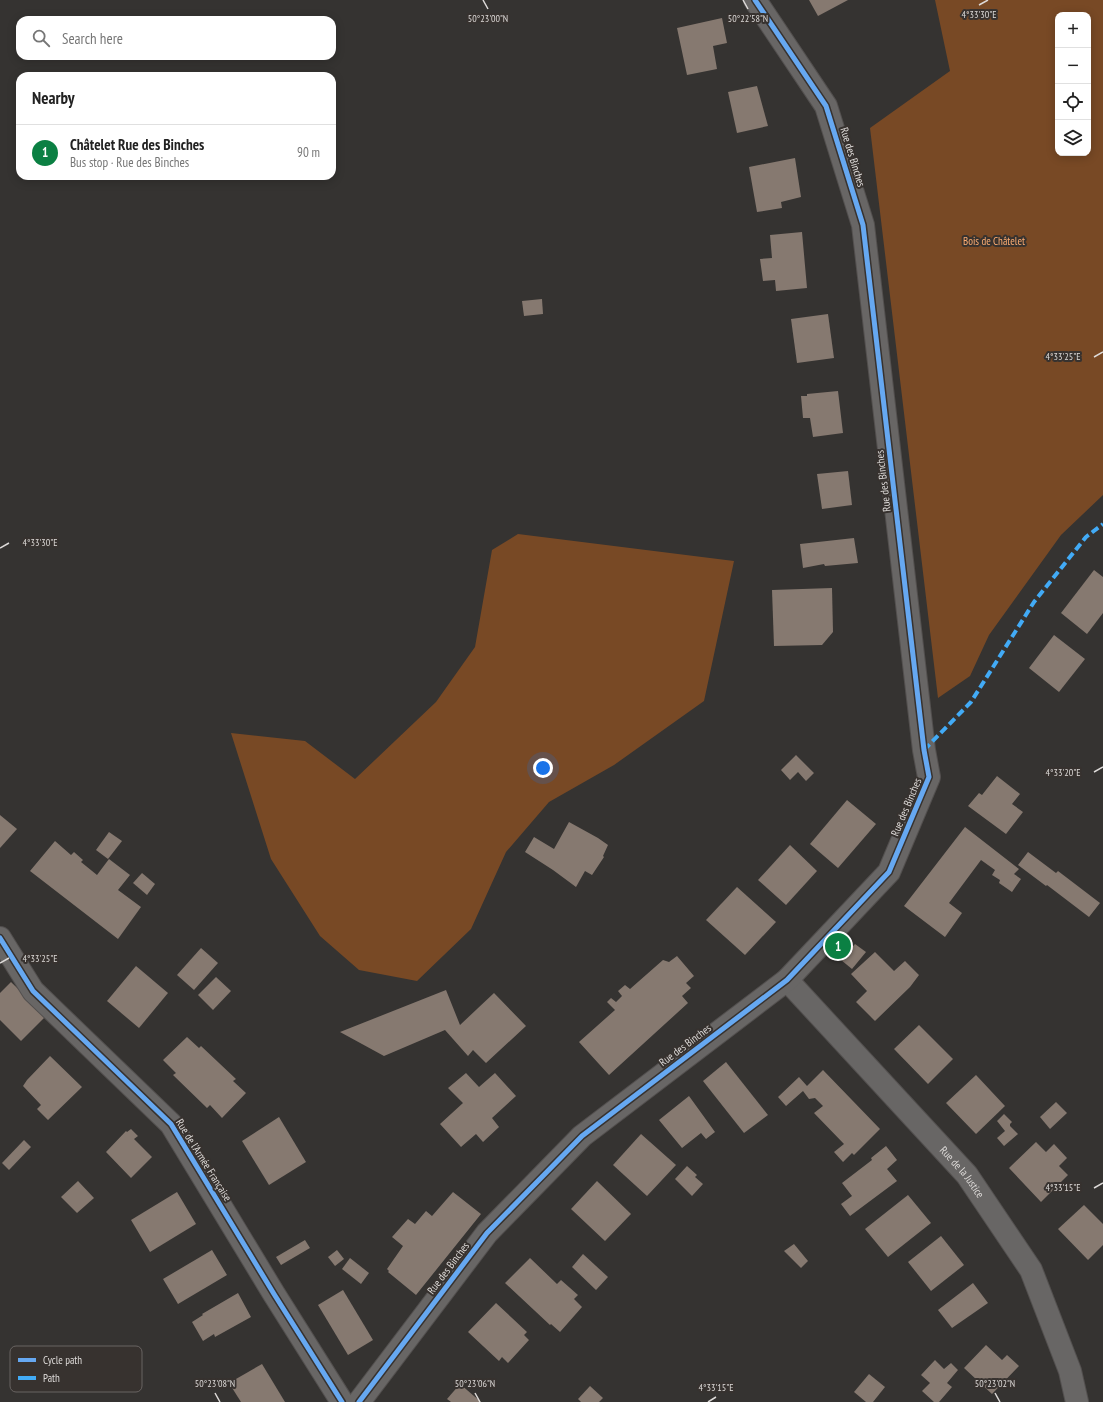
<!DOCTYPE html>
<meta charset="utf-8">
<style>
body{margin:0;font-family:"PT Sans Narrow",sans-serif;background:#f2f2f2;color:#222}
.controls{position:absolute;right:12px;top:12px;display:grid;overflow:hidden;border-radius:8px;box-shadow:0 2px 10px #0003}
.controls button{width:36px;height:36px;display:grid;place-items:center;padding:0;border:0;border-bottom:1px solid #e0e0e0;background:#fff;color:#222;font:20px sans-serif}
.you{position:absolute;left:543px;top:768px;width:14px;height:14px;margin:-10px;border:3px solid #fff;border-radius:50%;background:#1a73e8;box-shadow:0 0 0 6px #1a73e833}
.badge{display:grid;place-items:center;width:26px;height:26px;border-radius:50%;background:#0b8043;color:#fff;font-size:13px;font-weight:700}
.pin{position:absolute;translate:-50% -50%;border:2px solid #fff;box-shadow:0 1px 4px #0006}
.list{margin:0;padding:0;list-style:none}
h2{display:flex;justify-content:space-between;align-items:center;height:52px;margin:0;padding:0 16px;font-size:17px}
h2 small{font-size:13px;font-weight:400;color:#767676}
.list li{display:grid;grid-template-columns:26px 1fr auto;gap:12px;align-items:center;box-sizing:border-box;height:56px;padding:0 16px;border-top:1px solid #e0e0e0}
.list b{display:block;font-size:15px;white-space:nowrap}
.list p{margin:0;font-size:13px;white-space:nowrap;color:#767676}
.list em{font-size:13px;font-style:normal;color:#767676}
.icon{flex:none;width:22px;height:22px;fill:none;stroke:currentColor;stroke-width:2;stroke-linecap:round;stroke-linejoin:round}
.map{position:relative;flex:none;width:1103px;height:1402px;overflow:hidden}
.search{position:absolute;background:#fff;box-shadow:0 2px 10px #0003;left:16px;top:16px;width:320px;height:44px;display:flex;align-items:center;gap:10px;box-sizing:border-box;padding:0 14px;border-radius:12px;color:#767676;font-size:15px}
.panel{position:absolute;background:#fff;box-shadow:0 2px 10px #0003;left:16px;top:72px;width:320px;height:108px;border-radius:12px}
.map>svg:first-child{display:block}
.forest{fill:#784925;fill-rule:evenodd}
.building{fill:#867970}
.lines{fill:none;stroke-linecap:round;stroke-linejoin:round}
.minor-casing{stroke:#53504f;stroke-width:24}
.minor{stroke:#686665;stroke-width:22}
.quiet{stroke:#42abf6;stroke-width:4;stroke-dasharray:8 4;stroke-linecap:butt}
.cycleway-casing{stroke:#37322f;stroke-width:8}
.cycleway{stroke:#66a8f1;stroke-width:5}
.ticks{fill:none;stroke:#dddad8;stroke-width:1.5}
.labels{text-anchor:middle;stroke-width:4;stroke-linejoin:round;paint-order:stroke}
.street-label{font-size:11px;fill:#dddad8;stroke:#37322f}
.park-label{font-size:11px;fill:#fdac71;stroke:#37322f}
.key{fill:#37322f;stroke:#696462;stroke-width:1}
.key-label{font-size:11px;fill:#dddad8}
.ticks-label{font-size:10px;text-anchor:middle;fill:#dddad8;stroke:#37322f;stroke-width:4;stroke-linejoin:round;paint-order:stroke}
</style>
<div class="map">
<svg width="1103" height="1402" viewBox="0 0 1103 1402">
<rect width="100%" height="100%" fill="#353331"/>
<g class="forest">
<path d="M935,0H1103V495L1061,535L989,635L970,676L938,698L870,128L950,71ZM1058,15H1088V153H1058Z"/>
<path d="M518,534L734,561L704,701L614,765L549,802L506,852L471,929L417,981L359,970L320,936L271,859L231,733L305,741L355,779L436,702L475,647L492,550Z"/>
</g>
<g class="building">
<path d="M809,0H848L818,16Z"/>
<path d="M722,18L727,43L713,46L717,69L687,75L677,28Z"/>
<path d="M757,86L768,126L737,133L728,92Z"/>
<path d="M795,158L801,197L781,202L782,208L757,212L749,167Z"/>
<path d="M802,232L807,288L776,291L775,280L763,281L760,259L772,258L770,235Z"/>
<path d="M542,299L543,314L524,316L522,301Z"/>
<path d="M828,314L834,358L797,363L791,319Z"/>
<path d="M838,391L843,433L813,437L810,418H803L801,396H807V394Z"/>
<path d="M848,471L852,505L822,509L817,474Z"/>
<path d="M854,538L858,563L825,566L824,564L803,568L800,544Z"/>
<path d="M1094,570L1103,577V613L1087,634L1061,613Z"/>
<path d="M832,588L833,632L822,645L774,646L772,590Z"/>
<path d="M1054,635L1085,659L1059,692L1029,668Z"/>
<path d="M796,755L814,773L806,781L798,772L790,780L781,770Z"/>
<path d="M997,776L1020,794L1012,804L1023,812L1006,834L968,806L979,793L982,795Z"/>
<path d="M847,800L876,824L838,868L810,844Z"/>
<path d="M0,815L17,829L0,848Z"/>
<path d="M569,822L598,838L608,845L603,856L604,857L592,875L585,871L576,887L553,870L525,852L534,837L554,849Z"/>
<path d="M965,827L1019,869L1014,874L1021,879L1012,892L999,883L1000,880L992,875L995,870L981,860L949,903L962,913L945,937L904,906Z"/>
<path d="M109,832L122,841L108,859L96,850Z"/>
<path d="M55,841L71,855L74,852L83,860L81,862L97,875L109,859L130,875L118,890L141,907L118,939L30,871Z"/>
<path d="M790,845L817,871L786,905L758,880Z"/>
<path d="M1028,852L1056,873L1058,871L1100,903L1089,917L1047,885L1046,886L1018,865Z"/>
<path d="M142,873L155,884L147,895L133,883Z"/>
<path d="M737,887L776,922L745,955L706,920Z"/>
<path d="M855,944L866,952L852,969L841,960Z"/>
<path d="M201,948L218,963L194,990L177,975Z"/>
<path d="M875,952L894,971L905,961L919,975L910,987L875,1021L856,1002L867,991L851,974Z"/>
<path d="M677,956L694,976L686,983L691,988L682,996L688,1003L609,1075L579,1042L615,1010L607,1002L611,998L616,1002L622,996L618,991L625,985L630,989L663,960L669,962Z"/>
<path d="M136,966L168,993L139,1028L107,1001Z"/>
<path d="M216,977L231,991L213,1010L198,995Z"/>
<path d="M11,982L46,1016L21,1041L0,1020V993Z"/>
<path d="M446,990L460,1025L494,993L526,1026L486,1063L473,1050L468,1056L445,1030L384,1056L340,1032Z"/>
<path d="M919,1025L953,1059L928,1084L894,1049Z"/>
<path d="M187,1037L199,1048L201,1046L236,1079L233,1081L246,1093L222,1118L210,1105L207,1108L173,1075L176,1073L163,1060Z"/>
<path d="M50,1056L82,1087L48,1120L37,1109L41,1105L23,1086L27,1080Z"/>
<path d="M726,1062L768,1115L744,1133L703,1081Z"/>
<path d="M823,1070L880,1129L854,1155L852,1153L843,1162L834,1152L844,1144L814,1113L823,1106L815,1098L809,1099L803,1091L786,1106L778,1097L799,1077L807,1086Z"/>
<path d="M466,1073L479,1087L495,1073L516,1096L492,1118L499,1127L483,1142L476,1134L461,1147L440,1124L463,1103L448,1088Z"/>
<path d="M976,1075L1005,1106L976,1134L946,1103Z"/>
<path d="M689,1096L715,1132L706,1139L701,1133L682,1148L659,1120Z"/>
<path d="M1056,1102L1067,1113L1050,1129L1040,1117Z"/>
<path d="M1004,1114L1012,1122L1010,1124V1126L1018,1134L1004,1146L997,1138L1005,1131L997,1121Z"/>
<path d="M279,1117L306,1162L269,1185L242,1141Z"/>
<path d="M131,1129L138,1136L134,1139L152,1157L131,1178L106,1152L126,1131L127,1132Z"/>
<path d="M641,1134L676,1165L647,1196L613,1165Z"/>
<path d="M24,1140L31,1147L9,1170L2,1163Z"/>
<path d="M1036,1142L1046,1152L1054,1144L1067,1158L1059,1166L1068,1175L1041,1202L1009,1168Z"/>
<path d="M886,1146L897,1160L887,1169L897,1181L850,1216L841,1204L852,1196L842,1183L872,1160L871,1158Z"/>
<path d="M687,1166L697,1175L695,1177L703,1184L692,1196L675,1179Z"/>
<path d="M78,1181L94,1198L77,1213L61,1197Z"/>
<path d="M597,1181L631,1214L605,1241L571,1209Z"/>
<path d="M177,1192L196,1224L150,1252L131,1220Z"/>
<path d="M453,1192L481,1214L416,1295L388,1272L389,1271L387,1269L403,1246L392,1237L408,1219L415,1224L426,1211L432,1216Z"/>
<path d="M908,1195L931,1223L888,1257L865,1229Z"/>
<path d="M1084,1205L1103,1224V1245L1088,1260L1058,1229Z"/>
<path d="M941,1236L964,1265L931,1291L908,1262Z"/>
<path d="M305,1240L310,1248L281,1265L276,1257Z"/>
<path d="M794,1244L808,1261L801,1268L784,1251Z"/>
<path d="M212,1250L227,1275L178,1304L163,1279Z"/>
<path d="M337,1250L344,1259L335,1266L328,1257Z"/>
<path d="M583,1254L608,1277L596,1290L572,1267Z"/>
<path d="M350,1258L369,1273L361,1284L342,1269Z"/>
<path d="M530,1258L557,1284L561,1280L578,1295L574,1299L582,1307L560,1332L551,1324L550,1325L505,1283Z"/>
<path d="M973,1283L988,1303L952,1328L938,1310Z"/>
<path d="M343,1290L373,1340L348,1355L318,1305Z"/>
<path d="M238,1293L251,1317L215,1337L214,1334L203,1341L192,1322L203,1315L202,1314Z"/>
<path d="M496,1303L527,1332L524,1335L529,1340L508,1363L502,1357L499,1361L468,1332Z"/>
<path d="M986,1345L1002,1360L1007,1355L1019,1366L992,1394L964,1368Z"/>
<path d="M935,1360L944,1369L951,1363L958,1370L947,1383L952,1387L939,1402H934L922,1391L930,1383L921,1375Z"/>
<path d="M262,1364L285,1402H241L229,1383Z"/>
<path d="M869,1374L885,1387L873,1402H866L854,1392Z"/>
<path d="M460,1384L481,1402H451L447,1399Z"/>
<path d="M590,1386L603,1398L599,1402H581L578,1399Z"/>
</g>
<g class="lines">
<defs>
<g id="minor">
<path d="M0,938L33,991L171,1124L274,1294L342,1402"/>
<path id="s1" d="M787,980L967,1175L1031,1270L1070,1371L1077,1402"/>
<path d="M359,1402L487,1233L582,1136L787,980L889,872L929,777L924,750L863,225L826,106L755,0"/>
</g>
</defs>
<use href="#minor" class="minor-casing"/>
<use href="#minor" class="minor"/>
<path class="quiet" d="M924,750L971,702L1034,602L1086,537L1103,524"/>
<defs>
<g id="cycleway">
<path d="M0,938L33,991L171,1124L274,1294L342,1402"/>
<path d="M359,1402L487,1233L582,1136L787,980L889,872L929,777L924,750L863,225L826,106L755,0"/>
</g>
</defs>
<use href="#cycleway" class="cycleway-casing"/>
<use href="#cycleway" class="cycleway"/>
</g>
<path class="ticks" d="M483,0L488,9M743,0L748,9M979,5L988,0M1094,357L1103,352M0,548L9,543M1094,772L1103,767M0,963L9,958M1094,1188L1103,1183M215,1393L220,1402M475,1393L480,1402M995,1393L1000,1402M708,1402L716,1397"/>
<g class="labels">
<g class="street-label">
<text transform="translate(853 157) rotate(73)" y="4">Rue des Binches</text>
<text transform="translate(883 481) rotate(-97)" y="4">Rue des Binches</text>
<text transform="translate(906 807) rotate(-67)" y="4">Rue des Binches</text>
<text transform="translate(685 1045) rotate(-37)" y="4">Rue des Binches</text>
<text transform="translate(204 1160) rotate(58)" y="4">Rue de l'Armée Française</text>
<text dy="4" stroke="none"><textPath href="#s1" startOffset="260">Rue de la Justice</textPath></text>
<text transform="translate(448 1268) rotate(-53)" y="4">Rue des Binches</text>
</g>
<g class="park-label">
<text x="994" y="245">Bois de Châtelet</text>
</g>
</g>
<rect x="10" y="1346" width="132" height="46" rx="6" class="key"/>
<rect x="18" y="1358" width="18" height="4" fill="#66a8f1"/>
<rect x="18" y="1376" width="18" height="4" fill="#42abf6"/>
<g class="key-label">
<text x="43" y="1364">Cycle path</text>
<text x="43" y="1382">Path</text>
</g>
<g class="ticks-label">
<text x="979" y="18">4°33'30"E</text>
<text x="488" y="22">50°23'00"N</text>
<text x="748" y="22">50°22'58"N</text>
<text x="1063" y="360">4°33'25"E</text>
<text x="40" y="546">4°33'30"E</text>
<text x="1063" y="776">4°33'20"E</text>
<text x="40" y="962">4°33'25"E</text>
<text x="1063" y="1191">4°33'15"E</text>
<text x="215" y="1387">50°23'08"N</text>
<text x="475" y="1387">50°23'06"N</text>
<text x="995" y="1387">50°23'02"N</text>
<text x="716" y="1391">4°33'15"E</text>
</g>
</svg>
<div class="controls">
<button>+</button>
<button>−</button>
<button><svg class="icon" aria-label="locate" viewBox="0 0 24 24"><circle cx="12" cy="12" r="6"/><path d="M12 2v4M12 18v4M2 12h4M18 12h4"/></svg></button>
<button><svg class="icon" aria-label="layers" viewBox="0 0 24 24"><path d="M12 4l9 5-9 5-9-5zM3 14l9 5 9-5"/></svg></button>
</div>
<div class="you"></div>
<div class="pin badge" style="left:838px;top:946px">1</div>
<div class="search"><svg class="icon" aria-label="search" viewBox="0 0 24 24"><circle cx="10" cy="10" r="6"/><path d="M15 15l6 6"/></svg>Search here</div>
<section class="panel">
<h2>Nearby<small></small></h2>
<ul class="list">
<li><span class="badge">1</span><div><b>Châtelet Rue des Binches</b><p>Bus stop · Rue des Binches</p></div><em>90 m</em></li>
</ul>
</section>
</div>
